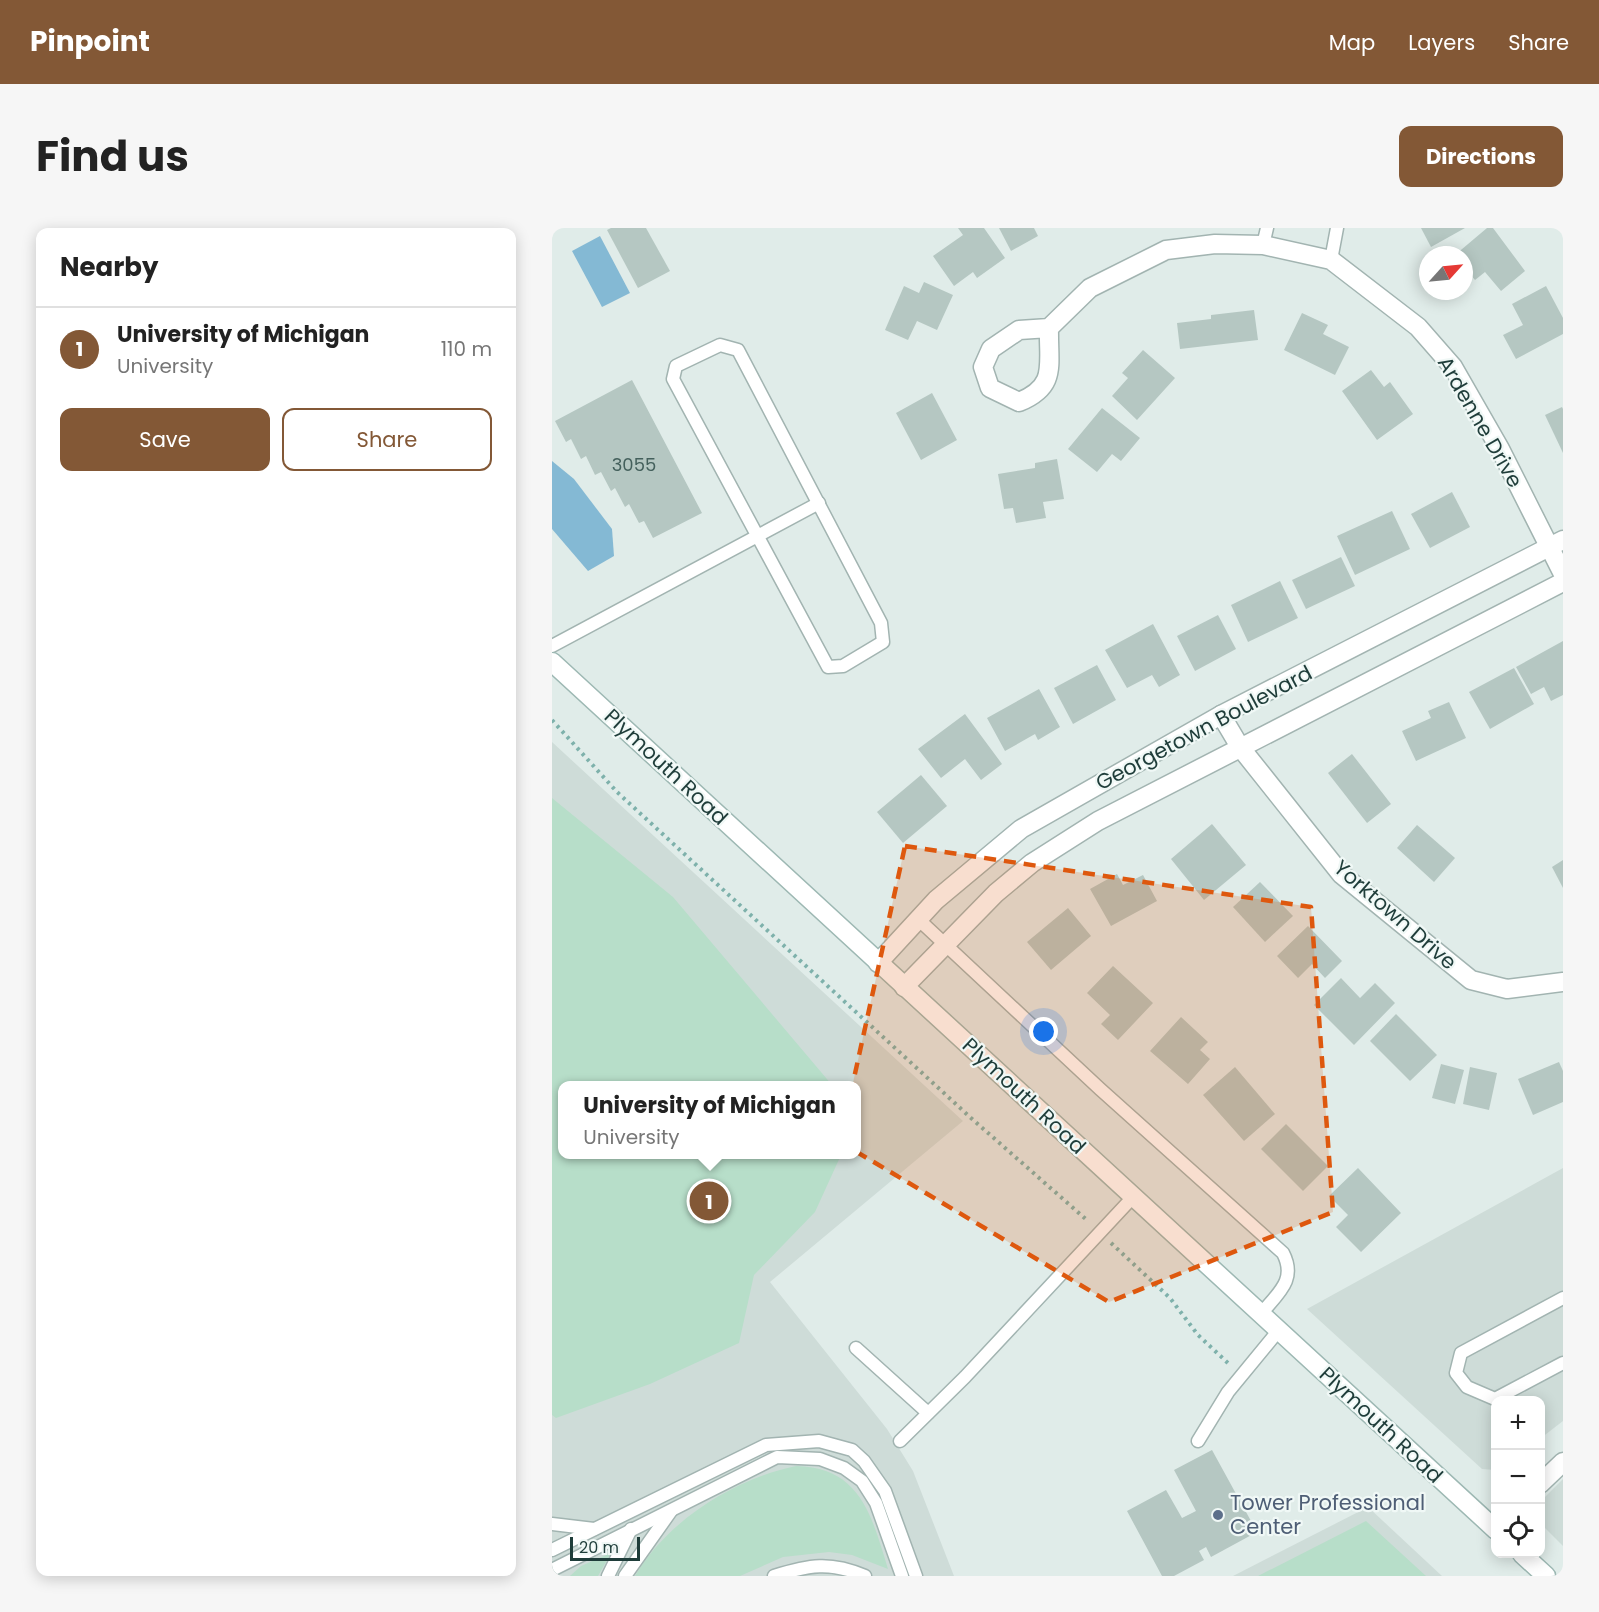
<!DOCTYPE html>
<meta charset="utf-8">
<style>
body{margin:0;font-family:Poppins,sans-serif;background:#f6f6f6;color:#222}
.controls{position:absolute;right:18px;bottom:18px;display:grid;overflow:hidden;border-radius:12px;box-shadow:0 3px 15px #0003}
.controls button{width:54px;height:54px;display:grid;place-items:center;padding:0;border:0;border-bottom:2px solid #e0e0e0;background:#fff;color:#222;font:30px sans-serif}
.compass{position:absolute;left:867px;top:18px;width:54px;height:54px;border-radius:50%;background:#fff;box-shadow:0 3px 15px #0003;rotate:63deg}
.scale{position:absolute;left:18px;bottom:15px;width:70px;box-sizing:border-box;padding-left:6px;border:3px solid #1f3d3a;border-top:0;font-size:16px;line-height:21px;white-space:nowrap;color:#1f3d3a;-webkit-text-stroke:4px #f0f8f6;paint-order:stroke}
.you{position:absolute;left:492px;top:804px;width:21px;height:21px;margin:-15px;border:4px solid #fff;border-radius:50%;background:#1a73e8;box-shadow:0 0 0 9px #1a73e833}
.badge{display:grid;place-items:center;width:39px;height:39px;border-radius:50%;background:#835836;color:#fff;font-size:20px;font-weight:700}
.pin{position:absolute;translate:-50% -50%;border:3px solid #fff;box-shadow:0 2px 6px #0006}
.popup{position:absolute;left:6px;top:853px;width:303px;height:78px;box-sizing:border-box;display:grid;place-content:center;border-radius:12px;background:#fff;filter:drop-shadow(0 2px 4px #0005);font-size:20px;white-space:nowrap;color:#767676}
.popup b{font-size:22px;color:#222}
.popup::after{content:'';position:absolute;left:50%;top:100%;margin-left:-12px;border:12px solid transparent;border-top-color:#fff}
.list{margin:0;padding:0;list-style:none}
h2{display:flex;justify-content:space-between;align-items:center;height:78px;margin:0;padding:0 24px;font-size:26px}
h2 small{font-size:20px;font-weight:400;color:#767676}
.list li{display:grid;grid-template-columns:39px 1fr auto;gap:18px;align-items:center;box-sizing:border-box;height:84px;padding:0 24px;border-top:2px solid #e0e0e0}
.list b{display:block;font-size:22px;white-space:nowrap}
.list p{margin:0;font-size:20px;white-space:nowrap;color:#767676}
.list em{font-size:20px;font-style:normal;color:#767676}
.actions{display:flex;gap:12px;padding:18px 24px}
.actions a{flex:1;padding:14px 0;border:2px solid #835836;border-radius:12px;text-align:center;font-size:21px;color:#835836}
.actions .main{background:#835836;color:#fff}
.icon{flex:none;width:33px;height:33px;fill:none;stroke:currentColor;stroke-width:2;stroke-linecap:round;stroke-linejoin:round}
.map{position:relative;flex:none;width:1011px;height:1348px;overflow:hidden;border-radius:12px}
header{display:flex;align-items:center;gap:36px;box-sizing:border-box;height:84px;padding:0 30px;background:#835836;color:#fff}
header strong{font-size:28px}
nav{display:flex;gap:33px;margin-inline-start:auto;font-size:21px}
.intro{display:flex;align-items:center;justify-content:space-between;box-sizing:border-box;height:144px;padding:0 36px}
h1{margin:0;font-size:42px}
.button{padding:15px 27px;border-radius:12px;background:#835836;color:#fff;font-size:21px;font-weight:700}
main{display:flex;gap:36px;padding:0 36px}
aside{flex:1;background:#fff;border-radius:12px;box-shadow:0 3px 15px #0003}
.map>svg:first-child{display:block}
.built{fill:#cedcd8;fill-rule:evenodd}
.green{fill:#b7dec9}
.water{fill:#84b9d4}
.building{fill:#b5c7c2}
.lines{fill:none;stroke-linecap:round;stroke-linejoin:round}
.lane-casing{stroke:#a2b4b1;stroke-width:15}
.street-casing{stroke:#a2b4b1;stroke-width:21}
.secondary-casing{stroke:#9db8b3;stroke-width:21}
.path{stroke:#7eb1ab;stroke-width:4;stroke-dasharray:3 4.5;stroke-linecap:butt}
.lane{stroke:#fff;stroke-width:12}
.street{stroke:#fff;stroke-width:18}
.secondary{stroke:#fff;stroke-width:18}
.marked{fill:#de580e;fill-opacity:0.2;stroke:#de580e;stroke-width:4.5;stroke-dasharray:12 8;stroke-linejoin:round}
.service-dot{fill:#5c6f8a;stroke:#f0f8f6;stroke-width:2}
.labels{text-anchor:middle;stroke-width:4.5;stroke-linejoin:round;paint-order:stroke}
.number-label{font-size:18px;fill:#44605c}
.street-label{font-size:21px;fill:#1f3d3a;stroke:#f0f8f6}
.service-label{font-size:21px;fill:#4e5e75;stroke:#f0f8f6;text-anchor:start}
</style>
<header>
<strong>Pinpoint</strong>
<nav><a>Map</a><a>Layers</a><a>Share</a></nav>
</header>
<div class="intro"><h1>Find us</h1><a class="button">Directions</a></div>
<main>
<aside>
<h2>Nearby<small></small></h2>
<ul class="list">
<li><span class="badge">1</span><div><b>University of Michigan</b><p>University</p></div><em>110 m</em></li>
</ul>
<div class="actions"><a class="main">Save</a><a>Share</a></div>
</aside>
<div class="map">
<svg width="1011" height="1348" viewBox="0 0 1011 1348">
<rect width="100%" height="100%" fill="#e0ece9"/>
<g class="built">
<path d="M0,514L411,893L218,1054L335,1201L361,1243L402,1348H0ZM10,858H304V926H10Z"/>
<path d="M1011,940V1193L989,1210L988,1172H944L943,1242L930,1241L755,1081Z"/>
<path d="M1011,1251V1318L993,1300L989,1282L993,1269Z"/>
<path d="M816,1279L890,1348H681Z"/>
</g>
<g class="green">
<path d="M0,570L121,669L280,857L10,858V926L289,927L263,984L202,1047L187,1115L98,1156L4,1190L0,1187Z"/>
<path d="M244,1238C309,1239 320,1289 336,1341L300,1327L277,1324L231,1329L188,1348H83C115,1293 182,1251 244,1238Z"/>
<path d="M814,1293L874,1348H706Z"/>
<path d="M59,1325L46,1348H18L29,1338Z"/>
</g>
<g class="water">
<path d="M48,8L78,65L50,79L20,23Z"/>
<path d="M0,233L22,251L60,301L62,328L36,343L0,301Z"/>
</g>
<g class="building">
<path d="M59,0H94L118,43L86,60L55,2Z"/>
<path d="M406,0H432L453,30L425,50L421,44L402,58L381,28L411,7Z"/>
<path d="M447,0H482L486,8L459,23Z"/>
<path d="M869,0H913L879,19Z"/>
<path d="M935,0H941L973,43L949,63L933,44L923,52L912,39V27H903Z"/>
<path d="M372,54L401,67L385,102L365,93L356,112L333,102L352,58L367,65Z"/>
<path d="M994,58L1011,90V106L964,131L951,107L971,97L960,76Z"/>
<path d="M702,82L706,112L628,121L625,95L659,91V87Z"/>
<path d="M750,85L776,97L771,106L797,119L783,147L732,122Z"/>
<path d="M591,122L623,150L585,192L560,168L576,150L570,145Z"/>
<path d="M819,142L832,159L838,154L861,186L825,212L790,163Z"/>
<path d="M80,152L150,285L101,310L92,293L87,295L77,276L73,279L63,260L59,263L49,244L43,247L34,228L29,231L19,211L14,214L3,193Z"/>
<path d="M380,165L405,212L369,232L344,185Z"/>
<path d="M1010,179L1011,181V225L993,187Z"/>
<path d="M550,180L588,210L569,233L560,226L545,244L516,221Z"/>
<path d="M505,231L512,271L491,274L494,290L464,295L461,280L452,281L446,246L483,240V235Z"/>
<path d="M900,264L918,299L878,320L859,286Z"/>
<path d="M840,283L858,321L803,347L785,308Z"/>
<path d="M789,329L803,358L754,381L740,352Z"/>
<path d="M728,353L746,390L696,414L679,377Z"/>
<path d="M666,387L684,421L643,443L625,408Z"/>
<path d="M601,396L628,447L607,459L600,447L575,460L553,422Z"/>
<path d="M1011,413V467L999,473L992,459L979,466L964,439Z"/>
<path d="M545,437L564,472L521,496L502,460Z"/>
<path d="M962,440L982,476L938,501L917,464Z"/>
<path d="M487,461L508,499L486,512L483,506L453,523L435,490Z"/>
<path d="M897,474L914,510L864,533L850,503L879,490L876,483Z"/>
<path d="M413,486L450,536L429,552L413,531L389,550L366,521Z"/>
<path d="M800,526L839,576L815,595L776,545Z"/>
<path d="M369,547L395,578L351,615L325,584Z"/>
<path d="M660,596L694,637L652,672L619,631Z"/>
<path d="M865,597L903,630L882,654L845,620Z"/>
<path d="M1011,632V660L1000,639Z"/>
<path d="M565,646L571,657L591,647L605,673L559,698L538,661Z"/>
<path d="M708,654L741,688L713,714L681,679Z"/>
<path d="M516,680L539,708L499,742L475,714Z"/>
<path d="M756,698L790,733L773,750L760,736L746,750L725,728Z"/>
<path d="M561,738L601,775L566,812L549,796L558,787L535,765Z"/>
<path d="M789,750L808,770L823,755L843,775L802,817L762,777Z"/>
<path d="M844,786L885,827L858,853L818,813Z"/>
<path d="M629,789L656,814L648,822L658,831L636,856L598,823Z"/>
<path d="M1007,834L1011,843V874L981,887L966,851Z"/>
<path d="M889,836L912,842L903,876L880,870Z"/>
<path d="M683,839L723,886L692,913L651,867Z"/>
<path d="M918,839L945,845L937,882L911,876Z"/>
<path d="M734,896L776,938L751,963L709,921Z"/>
<path d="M806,940L849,985L809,1024L784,999L796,987L777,968Z"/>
<path d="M660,1222L705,1304L659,1329L654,1319L647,1323L652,1332L622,1348H610L575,1283L614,1262L630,1290L644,1283L622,1242Z"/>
</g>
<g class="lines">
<defs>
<g id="lane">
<path d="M711,17L715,0"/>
<path d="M779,32L785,0"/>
<path d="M168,117L186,122L329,395L331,414L291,438L276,439L121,151L124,138Z"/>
<path d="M0,418L267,275"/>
<path d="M366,691L548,861L731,1025C745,1052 726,1065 709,1086"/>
<path d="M1011,1070L909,1125L904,1145L915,1159L943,1171L1011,1135"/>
<path d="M304,1120L376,1185"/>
<path d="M348,1213L413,1149L581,969"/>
<path d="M646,1213L676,1164L727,1102"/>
<path d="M0,1296L42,1301"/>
<path d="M0,1322L214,1217L267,1213L300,1222L312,1233L333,1263L364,1348"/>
<path d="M0,1342L225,1229L268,1231L292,1240L310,1253L324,1275L350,1348"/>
<path d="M56,1348L79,1301"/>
<path d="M73,1348L119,1283"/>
<path d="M222,1348C257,1337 278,1333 313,1348"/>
</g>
<g id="street">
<path d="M497,100C496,137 506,158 467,174L438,160L431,139L439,121L467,102L497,100L538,60L614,22L663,16L711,17L779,32L866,99L901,139L948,221L1011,346"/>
<path d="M669,487L688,519L789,646L919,752L955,761L1011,754"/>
<path d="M326,735L384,672L469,601L669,487L1011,312"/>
<path d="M352,759L444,665L480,635L546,593L1011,354"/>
<path d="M988,1256L1011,1234"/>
</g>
<g id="secondary">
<path d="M0,434L944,1302"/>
<path d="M970,1326L994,1348"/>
</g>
</defs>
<use href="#lane" class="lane-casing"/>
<use href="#street" class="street-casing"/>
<use href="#secondary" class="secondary-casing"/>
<g class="path">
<path d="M0,492L65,564L419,890L536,993"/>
<path d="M559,1015L618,1070L646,1107L677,1136"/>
</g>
<use href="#lane" class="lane"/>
<use href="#street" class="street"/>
<use href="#secondary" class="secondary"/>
</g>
<path class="marked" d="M353,618L759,679L781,984L557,1074L288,914Z"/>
<circle class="service-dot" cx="666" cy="1287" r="6"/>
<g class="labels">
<g class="number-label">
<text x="82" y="243">3055</text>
</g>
<g class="street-label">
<text transform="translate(928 194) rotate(60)" y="7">Ardenne Drive</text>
<text transform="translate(652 500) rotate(-28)" y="7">Georgetown Boulevard</text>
<text transform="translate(114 539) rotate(43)" y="7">Plymouth Road</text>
<text transform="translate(843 687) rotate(41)" y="7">Yorktown Drive</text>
<text transform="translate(472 868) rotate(43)" y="7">Plymouth Road</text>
<text transform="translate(829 1197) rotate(43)" y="7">Plymouth Road</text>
</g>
<g class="service-label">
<text x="678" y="1282">Tower Professional<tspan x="678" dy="24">Center</tspan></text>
</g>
</g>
</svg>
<div class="controls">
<button>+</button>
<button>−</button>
<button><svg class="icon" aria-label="locate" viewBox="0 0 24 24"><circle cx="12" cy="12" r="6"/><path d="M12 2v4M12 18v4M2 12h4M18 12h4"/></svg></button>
</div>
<svg class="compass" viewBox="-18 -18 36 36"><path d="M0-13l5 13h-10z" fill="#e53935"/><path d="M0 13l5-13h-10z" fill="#767676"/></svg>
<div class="scale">20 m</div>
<div class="you"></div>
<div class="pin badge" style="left:157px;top:973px">1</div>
<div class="popup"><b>University of Michigan</b>University</div>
</div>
</main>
